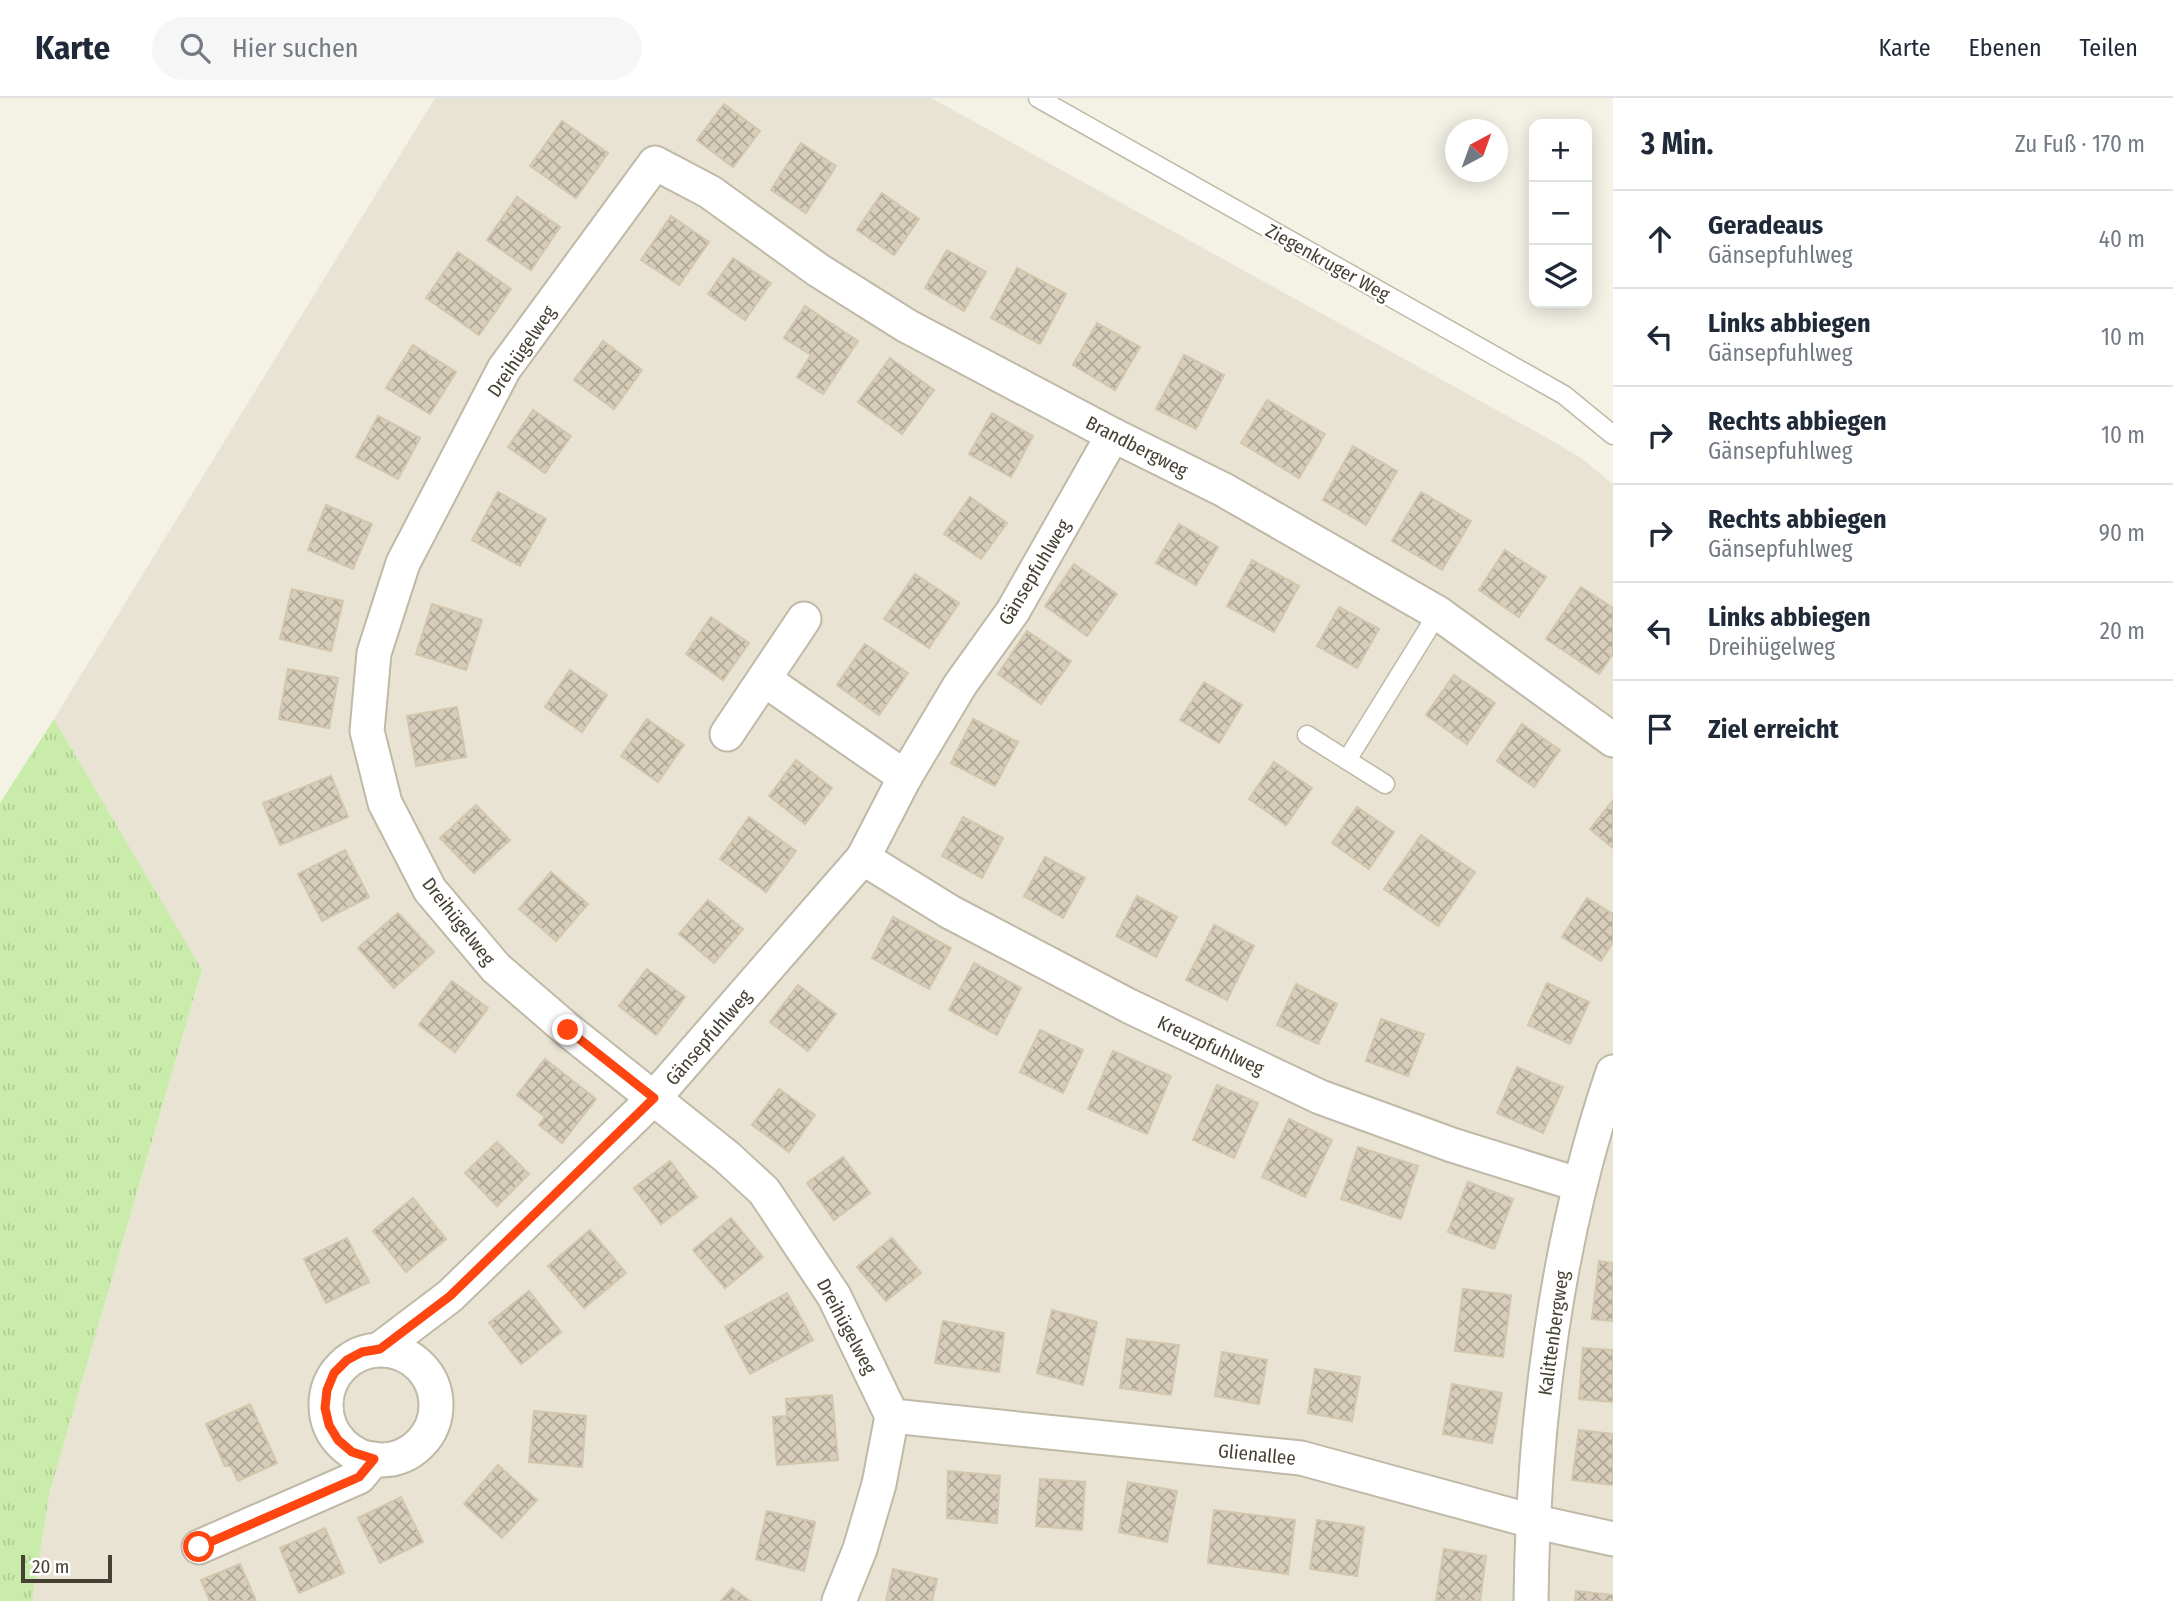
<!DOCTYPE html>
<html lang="de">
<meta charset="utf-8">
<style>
body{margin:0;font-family:"Fira Sans Condensed",sans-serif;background:#f6f6f7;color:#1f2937}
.controls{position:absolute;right:21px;top:21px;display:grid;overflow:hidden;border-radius:14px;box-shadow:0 4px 18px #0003}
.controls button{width:63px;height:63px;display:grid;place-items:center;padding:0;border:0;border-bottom:2px solid #e0e1e3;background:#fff;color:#1f2937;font:35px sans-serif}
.compass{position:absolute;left:1445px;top:21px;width:63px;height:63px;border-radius:50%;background:#fff;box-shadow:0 4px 18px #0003;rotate:41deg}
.scale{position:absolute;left:21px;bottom:18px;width:91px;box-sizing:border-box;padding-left:7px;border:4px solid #474134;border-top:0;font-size:19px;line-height:24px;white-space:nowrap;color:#474134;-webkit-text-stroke:5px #fff;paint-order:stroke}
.stop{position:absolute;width:21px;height:21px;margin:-16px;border:5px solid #ff4611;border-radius:50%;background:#fff}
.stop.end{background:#ff4611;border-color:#fff;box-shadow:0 2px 7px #0008}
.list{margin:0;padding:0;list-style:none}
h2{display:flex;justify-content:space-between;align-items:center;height:91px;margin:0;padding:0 28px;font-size:30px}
h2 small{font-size:23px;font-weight:400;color:#747a83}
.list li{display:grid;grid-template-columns:46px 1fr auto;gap:21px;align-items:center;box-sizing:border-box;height:98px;padding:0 28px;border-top:2px solid #e0e1e3}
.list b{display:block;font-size:26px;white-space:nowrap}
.list p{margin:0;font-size:23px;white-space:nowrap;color:#747a83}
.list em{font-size:23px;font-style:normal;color:#747a83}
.icon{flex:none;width:38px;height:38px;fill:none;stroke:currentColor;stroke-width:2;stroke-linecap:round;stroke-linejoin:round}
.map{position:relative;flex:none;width:1613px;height:1503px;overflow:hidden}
header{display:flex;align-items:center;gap:42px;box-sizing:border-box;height:98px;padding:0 35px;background:#fff;border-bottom:2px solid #e0e1e3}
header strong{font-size:33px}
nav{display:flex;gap:38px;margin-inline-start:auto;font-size:24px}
.search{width:490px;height:63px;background:#f6f6f7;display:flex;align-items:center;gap:18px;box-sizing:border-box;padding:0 24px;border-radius:38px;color:#747a83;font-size:26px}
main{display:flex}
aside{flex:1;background:#fff}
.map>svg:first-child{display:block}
.residential{fill:#e8e3d3}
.grass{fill:url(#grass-tufts)}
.building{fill:url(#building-cross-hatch);stroke:#d2c6ad;stroke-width:2}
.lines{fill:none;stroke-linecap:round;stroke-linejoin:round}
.lane-casing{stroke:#c0b9a7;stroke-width:21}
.street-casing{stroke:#c0b9a7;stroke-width:37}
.lane{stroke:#fff;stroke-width:18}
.street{stroke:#fff;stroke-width:33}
.route{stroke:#ff4611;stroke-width:9}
.labels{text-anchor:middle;stroke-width:5;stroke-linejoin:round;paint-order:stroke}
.street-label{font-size:19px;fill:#474134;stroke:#fff}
</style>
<header>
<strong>Karte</strong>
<div class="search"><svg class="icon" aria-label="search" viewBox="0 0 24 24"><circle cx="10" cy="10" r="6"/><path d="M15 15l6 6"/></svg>Hier suchen</div>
<nav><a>Karte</a><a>Ebenen</a><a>Teilen</a></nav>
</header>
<main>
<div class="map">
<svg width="1613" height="1503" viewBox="0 0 1613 1503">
<defs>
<pattern id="grass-tufts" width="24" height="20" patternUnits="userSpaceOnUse" patternTransform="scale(1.75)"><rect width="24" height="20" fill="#caecab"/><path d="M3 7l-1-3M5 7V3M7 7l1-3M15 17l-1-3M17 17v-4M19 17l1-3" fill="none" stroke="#afcc94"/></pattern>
<pattern id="building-cross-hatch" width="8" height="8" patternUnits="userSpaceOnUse" patternTransform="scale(1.75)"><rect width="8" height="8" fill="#d7cdba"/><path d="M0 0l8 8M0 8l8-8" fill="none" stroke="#b0a898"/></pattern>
</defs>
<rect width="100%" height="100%" fill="#f4f1e5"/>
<path class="residential" d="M435,0H931L1542,337L1581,360L1613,386V1503H32L50,1393L202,873L54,621Z"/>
<path class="grass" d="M54,621L202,872L50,1393L32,1503H0V705Z"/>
<g class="building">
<path d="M724,6L760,33L733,69L697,42Z"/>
<path d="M562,23L608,55L576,100L530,68Z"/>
<path d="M801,45L836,68L806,115L771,92Z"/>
<path d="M882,95L919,121L894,157L857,132Z"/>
<path d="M517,99L560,129L531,172L487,142Z"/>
<path d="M671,118L709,144L679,187L641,162Z"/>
<path d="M947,152L986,174L964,213L925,190Z"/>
<path d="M458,154L511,191L479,237L426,200Z"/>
<path d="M733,160L771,185L745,222L708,196Z"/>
<path d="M1017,170L1066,196L1040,246L991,220Z"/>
<path d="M805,208L858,243L823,296L797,279L811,257L784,240Z"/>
<path d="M1097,225L1140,249L1115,292L1073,267Z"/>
<path d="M603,243L642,272L614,311L574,282Z"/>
<path d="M413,247L456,274L430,316L386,290Z"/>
<path d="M1184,257L1224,277L1196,331L1156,311Z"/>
<path d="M890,260L934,292L902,336L858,304Z"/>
<path d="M1267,302L1325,336L1299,380L1241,345Z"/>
<path d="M533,312L571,338L545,375L508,349Z"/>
<path d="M992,315L1033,338L1011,379L969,356Z"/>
<path d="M378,318L420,340L398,381L356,359Z"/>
<path d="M1353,348L1397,373L1366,427L1323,402Z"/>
<path d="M498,394L546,421L520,468L472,442Z"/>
<path d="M1421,394L1471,423L1442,472L1392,443Z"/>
<path d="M970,399L1007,425L981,461L944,436Z"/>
<path d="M326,407L372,426L353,471L308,452Z"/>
<path d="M1179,426L1218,449L1196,487L1156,465Z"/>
<path d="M1505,452L1546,479L1519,519L1479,492Z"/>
<path d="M1252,462L1299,488L1274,534L1227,508Z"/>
<path d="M1074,466L1117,496L1087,538L1045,508Z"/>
<path d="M915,476L959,505L929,550L884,521Z"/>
<path d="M1581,489L1613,510V556L1599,576L1546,541Z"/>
<path d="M292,491L343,503L331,553L280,541Z"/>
<path d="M432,506L482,522L466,572L416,556Z"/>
<path d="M1339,509L1379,531L1357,570L1317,548Z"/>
<path d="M711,519L749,545L723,582L686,556Z"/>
<path d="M1027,533L1071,563L1041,606L998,576Z"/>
<path d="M865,546L908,575L879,617L837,587Z"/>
<path d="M288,571L338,580L329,630L279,621Z"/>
<path d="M570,572L607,597L582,634L545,609Z"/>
<path d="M1454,577L1495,605L1467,646L1426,617Z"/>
<path d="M1204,584L1242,607L1219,645L1180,622Z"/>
<path d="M457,609L466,659L416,668L407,618Z"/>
<path d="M647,621L684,647L658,684L621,658Z"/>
<path d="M973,621L1018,644L995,688L951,665Z"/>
<path d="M1522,626L1560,652L1534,689L1497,663Z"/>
<path d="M796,662L832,690L805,726L769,698Z"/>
<path d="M1274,664L1312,690L1286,727L1249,701Z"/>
<path d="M331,678L348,719L280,747L263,705Z"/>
<path d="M1613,702V750L1590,731Z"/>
<path d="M476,707L510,742L474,775L440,740Z"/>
<path d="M1357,709L1394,734L1369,771L1332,745Z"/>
<path d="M749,719L796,753L766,794L720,761Z"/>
<path d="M963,719L1003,740L982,780L942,758Z"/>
<path d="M1421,737L1475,774L1438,828L1384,791Z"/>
<path d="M345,752L369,799L322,823L298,776Z"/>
<path d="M1045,759L1085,780L1063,820L1024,798Z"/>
<path d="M551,774L588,806L556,843L519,811Z"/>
<path d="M1137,798L1177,819L1156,859L1116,838Z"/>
<path d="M1587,800L1613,816V844L1601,863L1562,839Z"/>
<path d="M708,802L743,831L714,865L679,836Z"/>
<path d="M398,815L434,854L394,890L358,850Z"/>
<path d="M893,819L951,850L929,891L872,860Z"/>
<path d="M1214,827L1254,848L1227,902L1186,882Z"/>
<path d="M974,865L1021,890L997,937L949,912Z"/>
<path d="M647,871L685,899L656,937L619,908Z"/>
<path d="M452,883L488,910L455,954L419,927Z"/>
<path d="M1547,885L1589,904L1570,946L1528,927Z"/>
<path d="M1296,886L1337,906L1318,946L1277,927Z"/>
<path d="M798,887L836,916L808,953L770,924Z"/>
<path d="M1381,921L1424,936L1408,978L1366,963Z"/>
<path d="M1040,932L1083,952L1063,995L1020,974Z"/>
<path d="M1113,953L1171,978L1147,1036L1088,1011Z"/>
<path d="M545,961L596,1001L562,1045L539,1027L545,1019L517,997Z"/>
<path d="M1517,969L1563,989L1543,1035L1497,1015Z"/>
<path d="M1217,987L1258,1005L1234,1060L1193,1042Z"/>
<path d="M779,991L815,1017L789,1054L752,1027Z"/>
<path d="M1289,1021L1332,1042L1305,1099L1262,1079Z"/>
<path d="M497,1044L529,1076L497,1108L465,1075Z"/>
<path d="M1358,1049L1418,1068L1401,1121L1341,1101Z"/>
<path d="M843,1059L870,1095L834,1122L807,1085Z"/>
<path d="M670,1063L697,1099L661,1126L634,1090Z"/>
<path d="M1468,1084L1513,1101L1494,1151L1448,1134Z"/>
<path d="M413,1100L446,1141L406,1174L373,1133Z"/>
<path d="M731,1120L763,1159L725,1190L693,1152Z"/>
<path d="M590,1132L626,1175L584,1210L548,1168Z"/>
<path d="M347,1140L369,1184L326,1205L304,1161Z"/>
<path d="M892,1140L921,1175L886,1203L857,1169Z"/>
<path d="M1599,1163L1613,1165V1223L1592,1221Z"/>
<path d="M1463,1191L1511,1197L1503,1259L1455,1253Z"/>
<path d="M529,1193L561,1234L521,1266L489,1225Z"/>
<path d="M787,1195L813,1242L750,1276L725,1229Z"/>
<path d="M1052,1212L1097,1224L1083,1287L1037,1275Z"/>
<path d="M943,1223L1004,1235L999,1274L935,1265Z"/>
<path d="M1127,1241L1179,1247L1171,1297L1120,1290Z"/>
<path d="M1583,1250L1613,1252V1304L1579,1301Z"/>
<path d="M1222,1254L1267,1262L1259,1306L1215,1298Z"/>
<path d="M1315,1271L1360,1279L1352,1323L1308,1315Z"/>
<path d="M1452,1286L1502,1295L1492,1345L1443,1336Z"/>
<path d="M832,1297L838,1362L777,1367L773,1319L787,1318L786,1301Z"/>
<path d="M250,1306L277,1365L238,1383L231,1368H225L206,1326Z"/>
<path d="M534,1313L586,1318L582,1369L529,1364Z"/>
<path d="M1579,1332L1613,1336V1387L1572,1382Z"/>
<path d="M498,1367L537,1402L502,1440L464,1406Z"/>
<path d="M948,1373L1000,1378L997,1425L947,1420Z"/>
<path d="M1040,1381L1085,1384L1082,1432L1036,1428Z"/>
<path d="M1128,1384L1177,1393L1167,1444L1119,1434Z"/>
<path d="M401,1399L423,1444L380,1465L358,1420Z"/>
<path d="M1214,1412L1295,1422L1288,1476L1208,1465Z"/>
<path d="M767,1413L815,1424L804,1473L756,1461Z"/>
<path d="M1317,1422L1364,1429L1357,1478L1310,1471Z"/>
<path d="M325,1430L344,1475L299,1495L280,1450Z"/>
<path d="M1444,1451L1486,1458L1480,1503L1436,1502Z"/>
<path d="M240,1466L256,1503H210L201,1482Z"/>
<path d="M893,1471L937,1481L932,1503H886Z"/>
<path d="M732,1490L750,1503H721Z"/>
<path d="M1576,1493L1613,1497V1503H1575Z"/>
</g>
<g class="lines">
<defs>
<g id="lane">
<path d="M1038,0L1564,297L1613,337"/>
<path d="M1307,637L1385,686"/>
<path d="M1347,662L1438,515"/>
</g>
<g id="street">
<path d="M765,582L905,679"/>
<path d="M727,636L804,521"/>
<path d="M863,760L950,814L1129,908L1320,999L1452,1047L1580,1087"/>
<path d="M380,1251L450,1198L654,1000L863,760L905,679L960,587L1013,513L1113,337"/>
<circle cx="381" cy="1307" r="55"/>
<path d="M892,1318L1301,1360L1532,1423L1613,1441"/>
<path d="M199,1449L359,1379L374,1361"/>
<path d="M839,1503L860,1451L879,1386L892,1318L834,1198L764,1093L727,1059L568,932L496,870L430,792L385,705L367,633L374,555L403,465L504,271L655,65L710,94L818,172L907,228L1113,337L1224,392L1438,515L1613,642"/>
<path d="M1531,1503C1533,1327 1556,1141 1613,974"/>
</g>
</defs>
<use href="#lane" class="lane-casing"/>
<use href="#street" class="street-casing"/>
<use href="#lane" class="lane"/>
<use href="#street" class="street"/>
</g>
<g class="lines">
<path class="route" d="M199,1449L359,1379L374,1361L352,1354L338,1342L329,1327L325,1310L327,1292L334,1275L347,1262L362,1254L380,1251L450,1198L654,1000L568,932"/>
</g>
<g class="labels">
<g class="street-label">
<text transform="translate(1328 164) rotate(29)" y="7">Ziegenkruger Weg</text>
<text transform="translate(521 253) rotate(-56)" y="7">Dreihügelweg</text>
<text transform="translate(1137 348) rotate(27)" y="7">Brandbergweg</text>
<text transform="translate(1034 474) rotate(-59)" y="7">Gänsepfuhlweg</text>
<text transform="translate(459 823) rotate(52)" y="7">Dreihügelweg</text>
<text transform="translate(708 939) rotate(-49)" y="7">Gänsepfuhlweg</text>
<text transform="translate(1211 947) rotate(25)" y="7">Kreuzpfuhlweg</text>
<text transform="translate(847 1228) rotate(62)" y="7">Dreihügelweg</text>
<text transform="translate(1553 1235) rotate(-82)" y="7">Kalittenbergweg</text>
<text transform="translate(1257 1356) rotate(6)" y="7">Glienallee</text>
</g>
</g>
</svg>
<div class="controls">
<button>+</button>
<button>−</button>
<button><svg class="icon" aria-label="layers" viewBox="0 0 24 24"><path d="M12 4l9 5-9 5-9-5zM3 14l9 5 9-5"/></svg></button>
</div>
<svg class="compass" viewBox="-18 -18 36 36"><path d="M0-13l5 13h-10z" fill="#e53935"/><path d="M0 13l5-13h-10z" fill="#747a83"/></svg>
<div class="scale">20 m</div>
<div class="stop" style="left:199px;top:1449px"></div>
<div class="stop end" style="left:568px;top:932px"></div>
</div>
<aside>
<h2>3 Min.<small>Zu Fuß · 170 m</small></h2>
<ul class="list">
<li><svg class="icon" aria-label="ahead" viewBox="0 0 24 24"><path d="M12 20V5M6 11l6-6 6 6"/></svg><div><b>Geradeaus</b><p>Gänsepfuhlweg</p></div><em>40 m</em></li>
<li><svg class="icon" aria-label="left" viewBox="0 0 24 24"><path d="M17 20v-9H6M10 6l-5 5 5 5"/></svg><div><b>Links abbiegen</b><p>Gänsepfuhlweg</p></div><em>10 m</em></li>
<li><svg class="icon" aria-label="right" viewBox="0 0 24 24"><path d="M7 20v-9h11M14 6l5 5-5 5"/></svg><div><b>Rechts abbiegen</b><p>Gänsepfuhlweg</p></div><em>10 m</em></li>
<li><svg class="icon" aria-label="right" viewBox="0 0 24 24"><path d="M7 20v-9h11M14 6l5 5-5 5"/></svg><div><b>Rechts abbiegen</b><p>Gänsepfuhlweg</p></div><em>90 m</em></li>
<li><svg class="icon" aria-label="left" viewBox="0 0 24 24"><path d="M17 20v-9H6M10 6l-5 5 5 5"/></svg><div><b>Links abbiegen</b><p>Dreihügelweg</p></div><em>20 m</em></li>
<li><svg class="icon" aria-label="arrive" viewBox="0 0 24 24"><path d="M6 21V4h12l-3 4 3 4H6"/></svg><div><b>Ziel erreicht</b></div></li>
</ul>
</aside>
</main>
